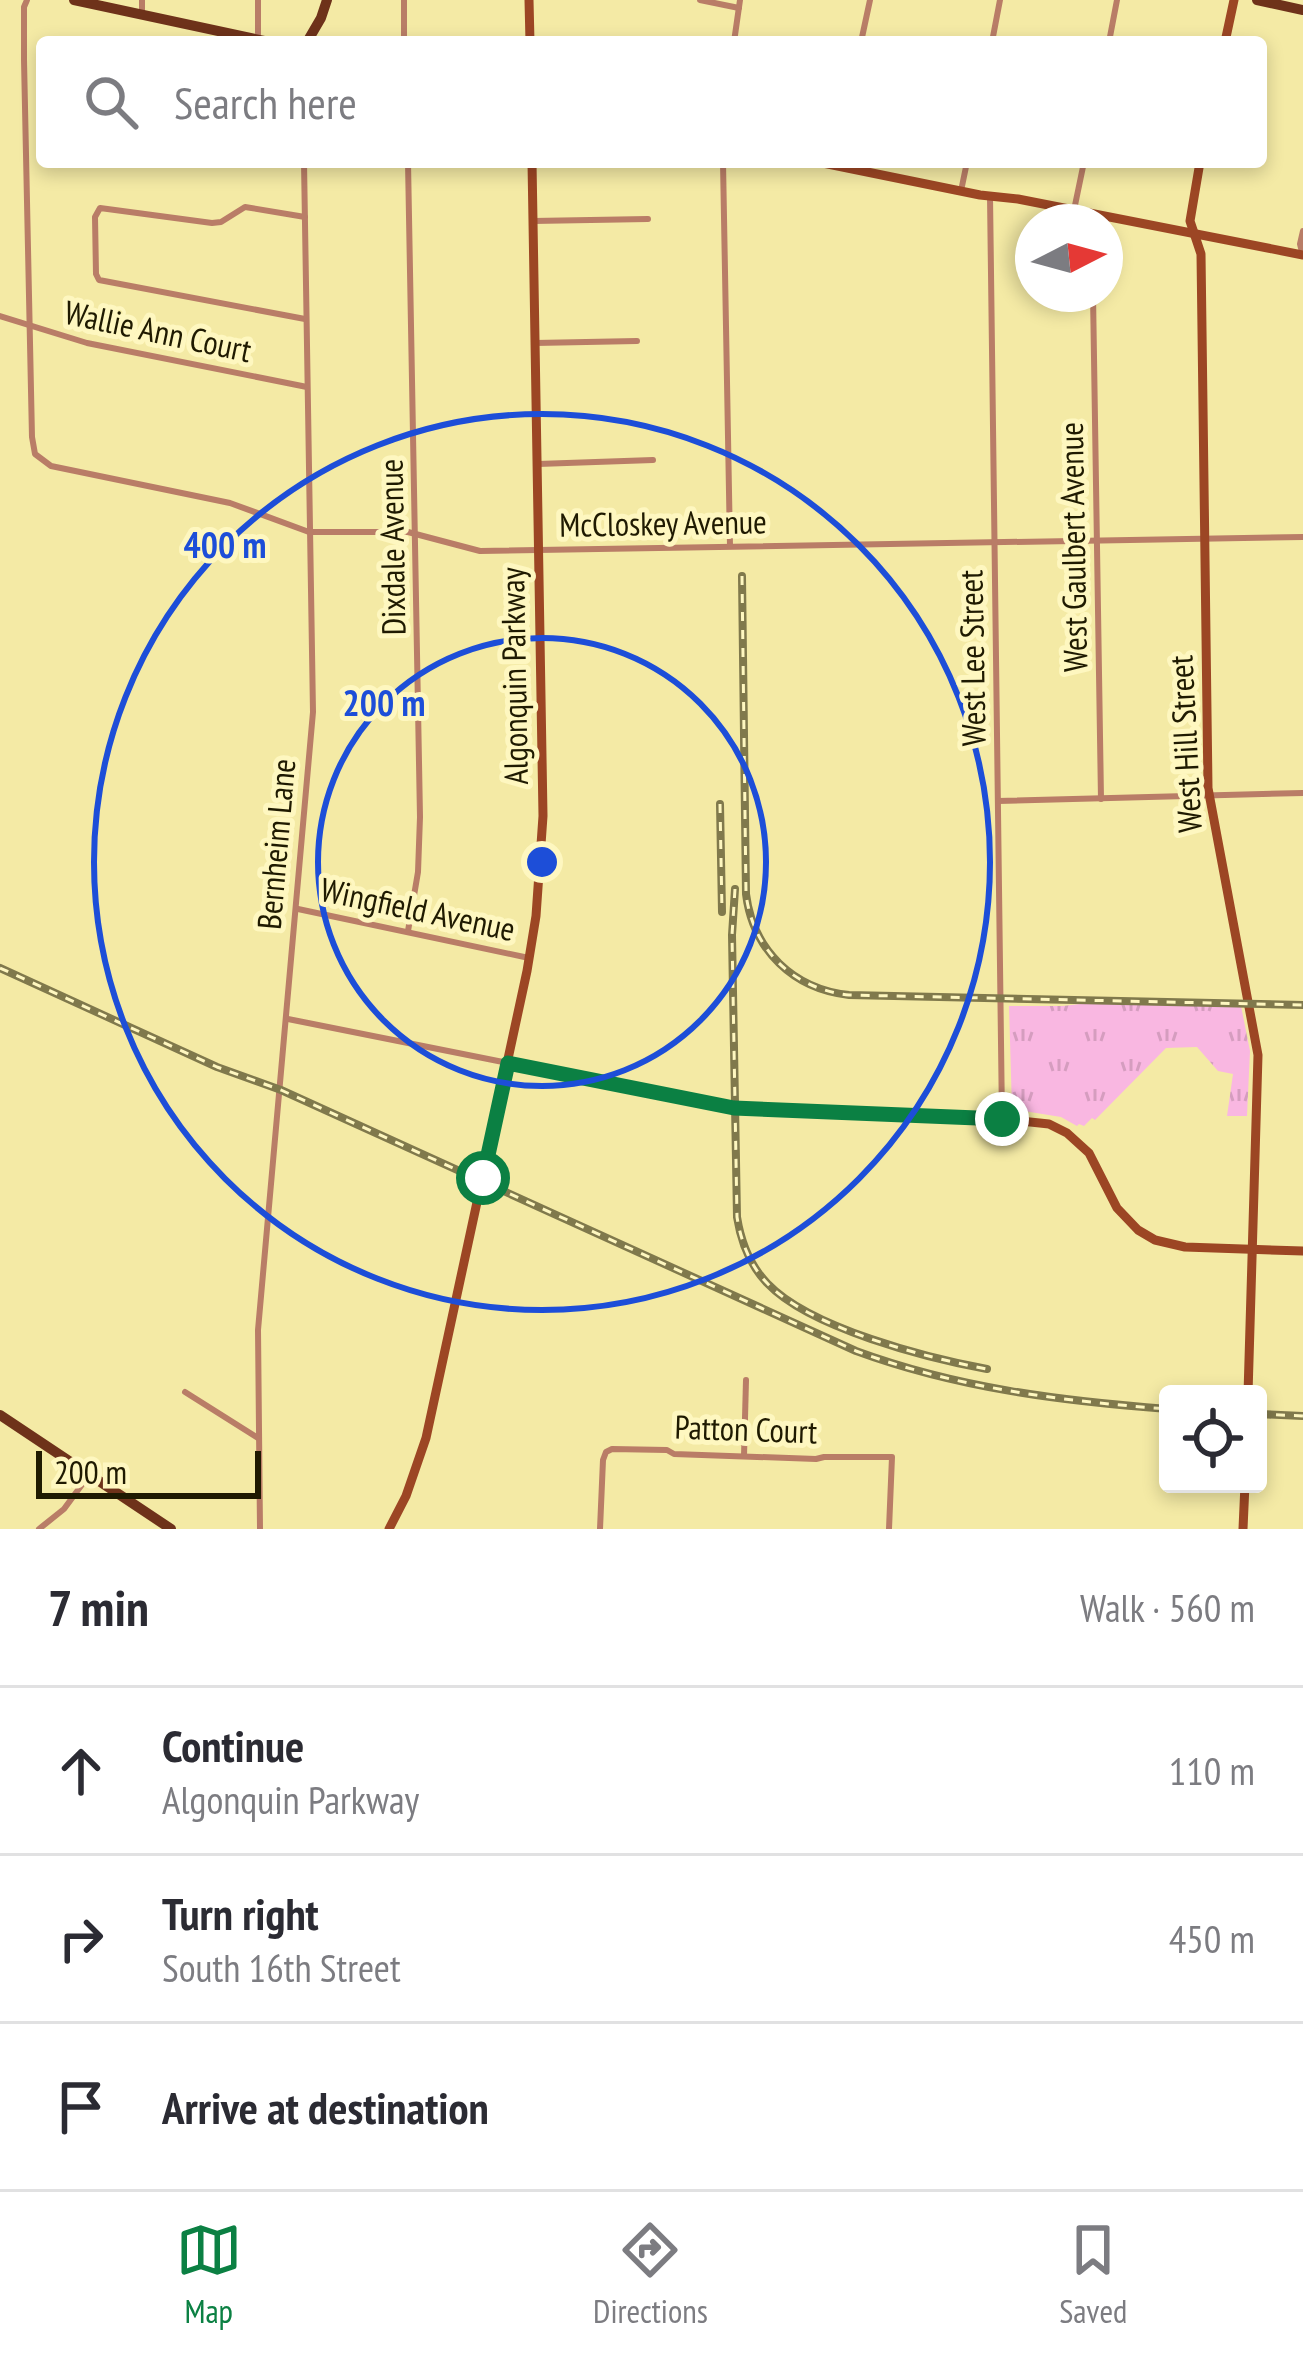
<!DOCTYPE html>
<meta charset="utf-8">
<style>
body{margin:0;font-family:"PT Sans Narrow",sans-serif;background:#f2f2f3;color:#2b2b33}
.controls{position:absolute;right:36px;bottom:36px;display:grid;overflow:hidden;border-radius:12px;box-shadow:0 6px 18px #0003}
.controls button{width:108px;height:108px;display:grid;place-items:center;padding:0;border:0;border-bottom:3px solid #e1e1e2;background:#fff;color:#2b2b33;font:60px sans-serif}
.compass{position:absolute;left:1015px;top:204px;width:108px;height:108px;border-radius:50%;background:#fff;box-shadow:0 6px 18px #0003;rotate:84deg}
.scale{position:absolute;left:36px;bottom:30px;width:225px;box-sizing:border-box;padding-left:12px;border:6px solid #1f1a01;border-top:0;font-size:33px;line-height:42px;white-space:nowrap;color:#1f1a01;-webkit-text-stroke:9px #fef7c0;paint-order:stroke}
.stop{position:absolute;width:36px;height:36px;margin:-27px;border:9px solid #0b8043;border-radius:50%;background:#fff}
.stop.end{background:#0b8043;border-color:#fff;box-shadow:0 3px 12px #0008}
.list{margin:0;padding:0;list-style:none}
h2{display:flex;justify-content:space-between;align-items:center;height:156px;margin:0;padding:0 48px;font-size:51px}
h2 small{font-size:39px;font-weight:400;color:#7c7c81}
.list li{display:grid;grid-template-columns:78px 1fr auto;gap:36px;align-items:center;box-sizing:border-box;height:168px;padding:0 48px;border-top:3px solid #e1e1e2}
.list b{display:block;font-size:45px;white-space:nowrap}
.list p{margin:0;font-size:39px;white-space:nowrap;color:#7c7c81}
.list em{font-size:39px;font-style:normal;color:#7c7c81}
.icon{flex:none;width:66px;height:66px;fill:none;stroke:currentColor;stroke-width:2;stroke-linecap:round;stroke-linejoin:round}
.map{position:relative;flex:none;width:1303px;height:1529px;overflow:hidden}
.search{position:absolute;background:#fff;box-shadow:0 6px 18px #0003;left:36px;right:36px;top:36px;height:132px;display:flex;align-items:center;gap:30px;box-sizing:border-box;padding:0 42px;border-radius:12px;color:#7c7c81;font-size:45px}
.sheet{height:660px;background:#fff}
nav{display:flex;justify-content:space-around;align-items:center;box-sizing:border-box;height:168px;border-top:3px solid #e1e1e2;background:#fff;font-size:33px;color:#7c7c81}
nav a{display:grid;justify-items:center;gap:6px}
nav .on{color:#0b8043}
.map>svg:first-child{display:block}
.grass{fill:url(#grass-tufts)}
.lines{fill:none;stroke-linecap:round;stroke-linejoin:round}
.street{stroke:#b97d67;stroke-width:6}
.secondary{stroke:#9c4624;stroke-width:9}
.primary{stroke:#6e321a;stroke-width:10}
.rail-casing{stroke:#80794c;stroke-width:8}
.rail{stroke:#fef7c0;stroke-width:3;stroke-dasharray:9;stroke-linecap:butt}
.route{stroke:#0b8043;stroke-width:15}
.ring{fill:none;stroke:#1d4ed8;stroke-width:6}
.labels{text-anchor:middle;stroke-width:10;stroke-linejoin:round;paint-order:stroke}
.street-label{font-size:33px;fill:#1f1a01;stroke:#fef7c0}
.centre{fill:#1d4ed8;stroke:#fef7c0;stroke-width:6}
.ring-label{font-size:36px;text-anchor:middle;font-weight:bold;fill:#1d4ed8;stroke:#fef7c0;stroke-width:10;stroke-linejoin:round;paint-order:stroke}
</style>
<div class="map">
<svg width="1303" height="1529" viewBox="0 0 1303 1529">
<defs>
<pattern id="grass-tufts" width="24" height="20" patternUnits="userSpaceOnUse" patternTransform="scale(3)"><rect width="24" height="20" fill="#f9b7e1"/><path d="M3 7l-1-3M5 7V3M7 7l1-3M15 17l-1-3M17 17v-4M19 17l1-3" fill="none" stroke="#d59dbf"/></pattern>
</defs>
<rect width="100%" height="100%" fill="#f4eaa5"/>
<path class="grass" d="M1097,1002L1241,1006L1250,1051L1247,1116H1227L1233,1074L1218,1071L1197,1047L1166,1048L1095,1120L1092,1118L1084,1126L1079,1124L1077,1126L1061,1117L1012,1109L1009,1006H1063Z"/>
<g class="lines">
<g class="street">
<path d="M27,0L24,7V60L32,437L35,454L51,466L230,503L309,532H408L480,551L1303,537"/>
<path d="M142,0V14"/>
<path d="M258,0V39"/>
<path d="M404,0V42"/>
<path d="M700,0L739,8"/>
<path d="M734,42L740,0"/>
<path d="M861,42L870,0"/>
<path d="M992,42L1000,0"/>
<path d="M1109,42L1117,0"/>
<path d="M408,162L420,817L418,872L408,931"/>
<path d="M723,162L730,546"/>
<path d="M961,191L967,162"/>
<path d="M990,196L1002,1119"/>
<path d="M1074,210L1084,162"/>
<path d="M533,221L648,219"/>
<path d="M1303,231L1300,244L1303,256"/>
<path d="M1093,294L1101,799"/>
<path d="M0,316L87,343L307,387"/>
<path d="M305,319L99,280L96,274L95,217L100,208L212,223L221,222L245,207L305,217"/>
<path d="M535,343L637,341"/>
<path d="M538,464L653,460"/>
<path d="M998,801L1303,793"/>
<path d="M298,909L529,958"/>
<path d="M288,1019L508,1063"/>
<path d="M185,1392L258,1438"/>
<path d="M744,1456L746,1380"/>
<path d="M39,1529L64,1509L89,1475"/>
<path d="M260,1529L258,1330L313,712L304,162"/>
<path d="M600,1529L603,1460L606,1452L612,1449L667,1450L674,1454L816,1459L824,1457H892L889,1529"/>
</g>
<g class="secondary">
<path d="M529,0L530,42"/>
<path d="M1225,42L1234,0"/>
<path d="M818,162L980,195L1018,199L1303,255"/>
<path d="M1200,162L1190,221L1201,254L1208,788L1258,1055L1248,1394"/>
<path d="M508,1063L734,1109L1002,1119L1049,1124L1067,1133L1089,1153L1117,1208L1138,1230L1155,1240L1185,1247L1303,1251"/>
<path d="M389,1529L406,1496L426,1438L527,971L536,916L543,816L532,162"/>
<path d="M1243,1529L1245,1484"/>
</g>
<g class="primary">
<path d="M74,0L269,42"/>
<path d="M1257,0L1303,10"/>
<path d="M307,42L321,18L327,0"/>
<path d="M0,1415L171,1529"/>
</g>
<defs>
<g id="rail">
<path d="M742,576L746,894C753,950 793,989 849,995L1303,1005"/>
<path d="M720,804L722,912"/>
<path d="M735,889L732,935L737,1217C741,1242 750,1266 768,1284C810,1328 927,1358 987,1369"/>
<path d="M0,968L217,1067L281,1090L856,1351C957,1388 1061,1401 1168,1409"/>
<path d="M1258,1414L1303,1416"/>
</g>
</defs>
<use href="#rail" class="rail-casing"/>
<use href="#rail" class="rail"/>
</g>
<g class="lines">
<path class="route" d="M483,1178L508,1063L734,1108L1002,1119"/>
</g>
<g class="ring">
<circle cx="542" cy="862" r="224"/>
<circle cx="542" cy="862" r="448"/>
</g>
<g class="labels">
<g class="street-label">
<text transform="translate(158 331) rotate(12)" y="12">Wallie Ann Court</text>
<text transform="translate(663 523) rotate(-1)" y="12">McCloskey Avenue</text>
<text transform="translate(392 547) rotate(-91)" y="12">Dixdale Avenue</text>
<text transform="translate(1073 547) rotate(-91)" y="12">West Gaulbert Avenue</text>
<text transform="translate(972 658) rotate(-91)" y="12">West Lee Street</text>
<text transform="translate(514 676) rotate(-91)" y="12">Algonquin Parkway</text>
<text transform="translate(1185 744) rotate(-93)" y="12">West Hill Street</text>
<text transform="translate(276 844) rotate(-85)" y="12">Bernheim Lane</text>
<text transform="translate(418 909) rotate(12)" y="12">Wingfield Avenue</text>
<text transform="translate(746 1429) rotate(2)" y="12">Patton Court</text>
</g>
</g>
<circle cx="542" cy="862" r="18" class="centre"/>
<g class="ring-label">
<text x="225" y="558">400 m</text>
<text x="384" y="716">200 m</text>
</g>
</svg>
<div class="controls">
<button><svg class="icon" aria-label="locate" viewBox="0 0 24 24"><circle cx="12" cy="12" r="6"/><path d="M12 2v4M12 18v4M2 12h4M18 12h4"/></svg></button>
</div>
<svg class="compass" viewBox="-18 -18 36 36"><path d="M0-13l5 13h-10z" fill="#e53935"/><path d="M0 13l5-13h-10z" fill="#7c7c81"/></svg>
<div class="scale">200 m</div>
<div class="stop" style="left:483px;top:1178px"></div>
<div class="stop end" style="left:1002px;top:1119px"></div>
<div class="search"><svg class="icon" aria-label="search" viewBox="0 0 24 24"><circle cx="10" cy="10" r="6"/><path d="M15 15l6 6"/></svg>Search here</div>
</div>
<section class="sheet">
<h2>7 min<small>Walk · 560 m</small></h2>
<ul class="list">
<li><svg class="icon" aria-label="ahead" viewBox="0 0 24 24"><path d="M12 20V5M6 11l6-6 6 6"/></svg><div><b>Continue</b><p>Algonquin Parkway</p></div><em>110 m</em></li>
<li><svg class="icon" aria-label="right" viewBox="0 0 24 24"><path d="M7 20v-9h11M14 6l5 5-5 5"/></svg><div><b>Turn right</b><p>South 16th Street</p></div><em>450 m</em></li>
<li><svg class="icon" aria-label="arrive" viewBox="0 0 24 24"><path d="M6 21V4h12l-3 4 3 4H6"/></svg><div><b>Arrive at destination</b></div></li>
</ul>
</section>
<nav>
<a class="on"><svg class="icon" aria-label="map" viewBox="0 0 24 24"><path d="M3 6l6-2 6 2 6-2v14l-6 2-6-2-6 2zM9 4v14M15 6v14"/></svg>Map</a>
<a><svg class="icon" aria-label="directions" viewBox="0 0 24 24"><path d="M12 3l9 9-9 9-9-9zM9 14v-3h6M13 9l2 2-2 2"/></svg>Directions</a>
<a><svg class="icon" aria-label="saved" viewBox="0 0 24 24"><path d="M7 4h10v16l-5-4-5 4z"/></svg>Saved</a>
</nav>
